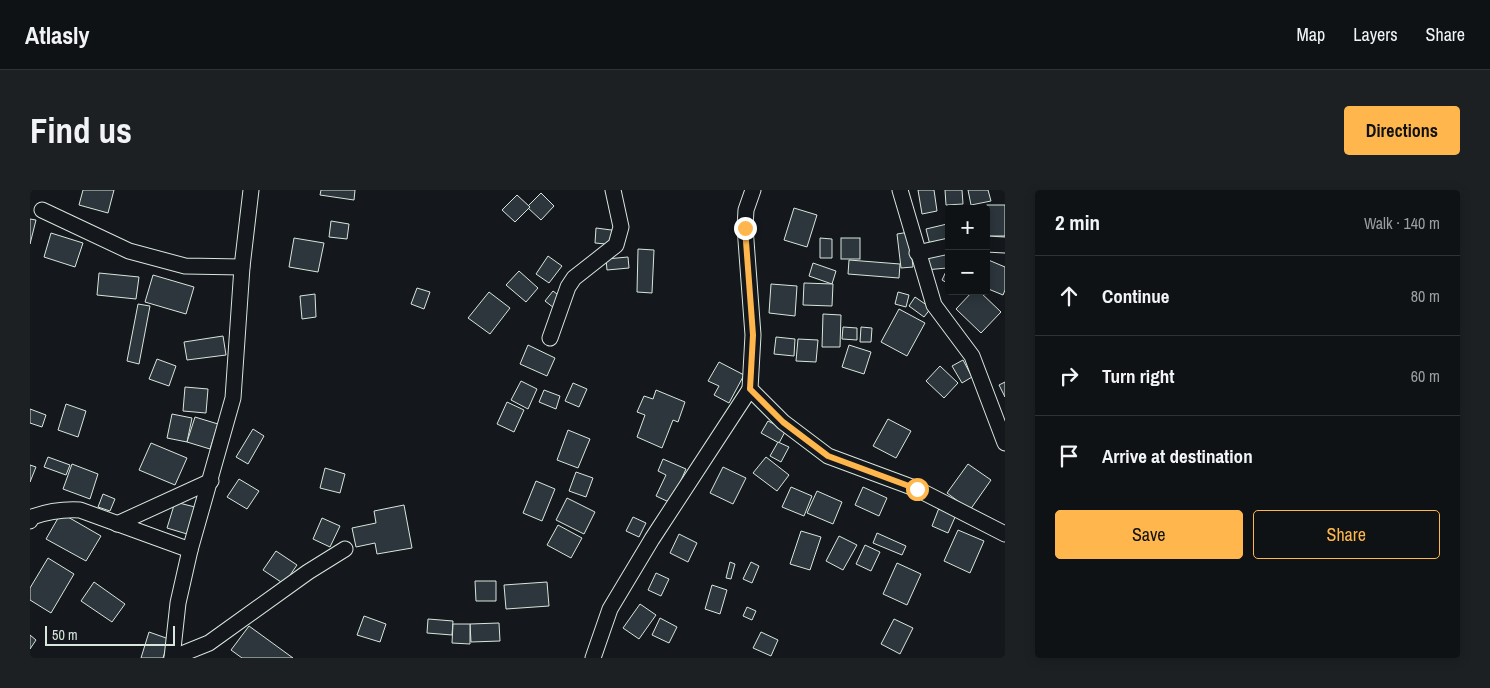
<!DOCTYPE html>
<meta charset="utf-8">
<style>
body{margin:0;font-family:"Archivo Narrow",sans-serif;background:#1d2022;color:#f1f3f6}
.controls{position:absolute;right:15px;top:15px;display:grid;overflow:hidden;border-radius:5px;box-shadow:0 2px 12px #0003}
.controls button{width:45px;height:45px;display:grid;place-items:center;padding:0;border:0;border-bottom:1px solid #2f3234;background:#0f1215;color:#f1f3f6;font:25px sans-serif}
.scale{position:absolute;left:15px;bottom:12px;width:130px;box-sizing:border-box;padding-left:5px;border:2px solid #d8e6dc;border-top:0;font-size:14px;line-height:18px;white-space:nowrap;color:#d8e6dc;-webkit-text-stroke:4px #14181c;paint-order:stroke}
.stop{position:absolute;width:15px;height:15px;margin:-11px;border:4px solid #ffb74d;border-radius:50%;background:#fff}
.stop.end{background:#ffb74d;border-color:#fff;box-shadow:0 1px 5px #0008}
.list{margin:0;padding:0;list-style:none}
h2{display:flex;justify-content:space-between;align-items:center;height:65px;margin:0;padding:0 20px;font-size:21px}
h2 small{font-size:16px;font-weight:400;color:#9b9ea0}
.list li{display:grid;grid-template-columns:32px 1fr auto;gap:15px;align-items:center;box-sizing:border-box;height:80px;padding:0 20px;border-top:1px solid #2f3234}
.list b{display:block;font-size:19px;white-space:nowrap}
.list em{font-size:16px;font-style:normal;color:#9b9ea0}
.actions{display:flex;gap:10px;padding:15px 20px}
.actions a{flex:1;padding:11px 0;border:1px solid #ffb74d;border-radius:5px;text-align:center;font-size:18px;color:#ffb74d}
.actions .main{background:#ffb74d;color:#111}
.icon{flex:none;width:28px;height:28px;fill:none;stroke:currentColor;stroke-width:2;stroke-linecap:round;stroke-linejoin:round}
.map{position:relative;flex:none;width:975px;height:468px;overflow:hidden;border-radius:5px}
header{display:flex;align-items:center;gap:30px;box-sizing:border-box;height:70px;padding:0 25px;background:#0f1215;border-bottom:1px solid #2f3234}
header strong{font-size:24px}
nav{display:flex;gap:28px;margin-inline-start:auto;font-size:18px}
.intro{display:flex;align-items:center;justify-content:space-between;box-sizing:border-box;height:120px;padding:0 30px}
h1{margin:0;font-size:35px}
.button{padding:12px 22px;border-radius:5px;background:#ffb74d;color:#111;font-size:18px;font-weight:700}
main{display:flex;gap:30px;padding:0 30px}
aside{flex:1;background:#0f1215;border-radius:5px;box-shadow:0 2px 12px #0003}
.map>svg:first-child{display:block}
.building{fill:#2c363c;stroke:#d8e6dc}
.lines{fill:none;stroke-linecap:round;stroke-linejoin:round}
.street-casing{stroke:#d8e6dc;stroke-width:17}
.street{stroke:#14181c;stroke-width:15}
.route{stroke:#ffb74d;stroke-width:6}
</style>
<header>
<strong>Atlasly</strong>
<nav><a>Map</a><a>Layers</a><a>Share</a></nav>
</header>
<div class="intro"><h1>Find us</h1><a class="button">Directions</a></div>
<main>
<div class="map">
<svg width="975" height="468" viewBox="0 0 975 468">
<rect width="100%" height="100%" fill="#14181c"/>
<g class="building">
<path d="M53,0H84L78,23L49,15Z"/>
<path d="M291,0H325L324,10L290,5Z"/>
<path d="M888,0H904L907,21L892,24Z"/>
<path d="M915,0H932L933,14L916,15Z"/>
<path d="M938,0H958L961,11L941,15Z"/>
<path d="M511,3L524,16L511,30L497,17Z"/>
<path d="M487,5L500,17L485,32L472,20Z"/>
<rect x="957" y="15" width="18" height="31"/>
<path d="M764,18L787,25L777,57L754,50Z"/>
<path d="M0,29L6,30L0,54Z"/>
<path d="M301,31L319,34L317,49L299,47Z"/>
<path d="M917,34L919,51L900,55L896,39Z"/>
<path d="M566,38L589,41L587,55L565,53Z"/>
<path d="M879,42L883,77L871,78L867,44Z"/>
<path d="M21,43L53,53L45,77L14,67Z"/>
<path d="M264,48L294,53L288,82L259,77Z"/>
<path d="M790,48L802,49V68H790Z"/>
<rect x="811" y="48" width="19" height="21"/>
<path d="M608,59L624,60L622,103L607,102Z"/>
<path d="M916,64L917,78L895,80L893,67Z"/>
<path d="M518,66L532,76L519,93L506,84Z"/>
<path d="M598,67L599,78L577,80L576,69Z"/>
<path d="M956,69L975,77V100L973,105L956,98Z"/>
<path d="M819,70L870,74L869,88L818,84Z"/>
<path d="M783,73L806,81L802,94L779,86Z"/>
<path d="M919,75V94L912,90Z"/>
<path d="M489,81L508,98L496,112L476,95Z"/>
<path d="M69,83L109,87L106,109L67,105Z"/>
<path d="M123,85L164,97L156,124L115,112Z"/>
<path d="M774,93L803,94L802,116L773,115Z"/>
<path d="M741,94L767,96L765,126L739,123Z"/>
<path d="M387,98L400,102L394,119L381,114Z"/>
<path d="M523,101L531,107L524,118L515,111Z"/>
<path d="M943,101H949L971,122L951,143L926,119Z"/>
<path d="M459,102L480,118L460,144L438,128Z"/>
<path d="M868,102L879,105L876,117L865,114Z"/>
<path d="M285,104L286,127L272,129L270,106Z"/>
<path d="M885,107L901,118L894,127L879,116Z"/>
<path d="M108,114L120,116L109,174L97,171Z"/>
<path d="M869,119L895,133L877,166L851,152Z"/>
<path d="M793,124L811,125L810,157H792Z"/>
<path d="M813,137L827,138V150L812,149Z"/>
<path d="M831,137L842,138L841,152H830Z"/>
<path d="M193,146L196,165L157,170L154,152Z"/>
<path d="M746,147L765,149L764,166L744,164Z"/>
<path d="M768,149L788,150L786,172L766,171Z"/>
<path d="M498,155L525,168L517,186L490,174Z"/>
<path d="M819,155L841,162L834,184L812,177Z"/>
<path d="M127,169L146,176L139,196L119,189Z"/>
<path d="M933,170L942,187L932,193L922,176Z"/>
<path d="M689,172L714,185L699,213L684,205L689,196L678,191Z"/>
<path d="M910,176L928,193L914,208L896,191Z"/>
<path d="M491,191L507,199L498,219L481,210Z"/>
<path d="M975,192V207L969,195Z"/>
<path d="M543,193L557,199L549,217L535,211Z"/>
<path d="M155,197L178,199L176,223L153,221Z"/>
<path d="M514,200L530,206L526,219L509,212Z"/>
<path d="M626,200L655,212L648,232L643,230L632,258L607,247L615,225L607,222L614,206L623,209Z"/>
<path d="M477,212L494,220L484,242L467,234Z"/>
<path d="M36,214L56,221L48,247L28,240Z"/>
<path d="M0,219L16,225L12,237L0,233Z"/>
<path d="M142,224L162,228L157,252L137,248Z"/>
<path d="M165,227L188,234L180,259L157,252Z"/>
<path d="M858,229L881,241L866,268L843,256Z"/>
<path d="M738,231L756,240L749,253L731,243Z"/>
<path d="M223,239L234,246L218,274L206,267Z"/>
<path d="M538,240L560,249L548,278L527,270Z"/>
<path d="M748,252L759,257L751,272L740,266Z"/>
<path d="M121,253L157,268L145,295L109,280Z"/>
<path d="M18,267L40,275L36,285L14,277Z"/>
<path d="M736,267L759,285L747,301L723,283Z"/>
<path d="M633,269L656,279L641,313L626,306L636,285L628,281Z"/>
<path d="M42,274L68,284L60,309L33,299Z"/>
<path d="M938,274L961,290L940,320L917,303Z"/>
<path d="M0,275L6,277L0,292Z"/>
<path d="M693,277L716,288L703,314L680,303Z"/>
<path d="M295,278L315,284L310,303L290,298Z"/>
<path d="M546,282L563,288L556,307L539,301Z"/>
<path d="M209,289L229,301L217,319L197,307Z"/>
<path d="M506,291L525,299L512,331L493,323Z"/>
<path d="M761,297L782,306L774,326L752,317Z"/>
<path d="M833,297L857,308L849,326L825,315Z"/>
<path d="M787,301L812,312L803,334L777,323Z"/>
<path d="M73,304L85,309L80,321L68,317Z"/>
<path d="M537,308L565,322L554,344L526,330Z"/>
<path d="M145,312L165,317L157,344L137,338Z"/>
<path d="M374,315L382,358L347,364L345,353L326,357L322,338L346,333L344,321Z"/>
<path d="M909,318L926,325L918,343L902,336Z"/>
<path d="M31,323L71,346L56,371L16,349Z"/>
<path d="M603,327L616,333L609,347L596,341Z"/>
<path d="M292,328L310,336L300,357L283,349Z"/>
<path d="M528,335L552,348L541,368L517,355Z"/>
<path d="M928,340L954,351L940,383L914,371Z"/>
<path d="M771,341L791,347L780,380L760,374Z"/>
<path d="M847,343L876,356L872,365L843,353Z"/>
<path d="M649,344L667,353L658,372L640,363Z"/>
<path d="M809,346L827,355L813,380L796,371Z"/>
<path d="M835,355L850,362L841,381L826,374Z"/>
<path d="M246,361L267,375L254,394L233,380Z"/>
<path d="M18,368L44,384L21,423L0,410V398Z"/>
<path d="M700,372L705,374L701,389L696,388Z"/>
<path d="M721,372L729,376L722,393L713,389Z"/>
<path d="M867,373L891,384L877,415L853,404Z"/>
<path d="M626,383L639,389L631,406L618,400Z"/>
<path d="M445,391H466V411H446Z"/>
<path d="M64,392L95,414L82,432L51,411Z"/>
<path d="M517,392L519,416L476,419L474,395Z"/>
<path d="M682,395L697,400L690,424L675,419Z"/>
<path d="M610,414L626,425L609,449L593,438Z"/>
<path d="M717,417L726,421L722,430L713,426Z"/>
<path d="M334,426L356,434L350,452L327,445Z"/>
<path d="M630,428L647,437L639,453L622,445Z"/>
<path d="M398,429L423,431L422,445L397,443Z"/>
<path d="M864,429L883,438L870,464L851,454Z"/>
<path d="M469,433L470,451L441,452L440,434Z"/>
<path d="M423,434H440V454L422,453Z"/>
<path d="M219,436L263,468H212L201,460Z"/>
<path d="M119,442L139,449L133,468H111Z"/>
<path d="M731,442L748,450L741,466L723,458Z"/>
<path d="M0,445L6,450L0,459Z"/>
</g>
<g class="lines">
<defs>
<g id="street">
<path d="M723,0L716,20L715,37L723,145L720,199L753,232L798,266L887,299L975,344"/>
<path d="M870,0L904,115L942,166L975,253"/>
<path d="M12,20L99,61L155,76L212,77"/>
<path d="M956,54L975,55"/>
<path d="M887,63L919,56"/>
<path d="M520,148L538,97L544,88L586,55L591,37L583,0"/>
<path d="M0,331L2,327C19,321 32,319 50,320L160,360"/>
<path d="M87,334L181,291"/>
<path d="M142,468L148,413L160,360L203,208L212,77L221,0"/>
<path d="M142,468L179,453L278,382L315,359"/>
<path d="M563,468L580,419L622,349L720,199"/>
</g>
</defs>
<use href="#street" class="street-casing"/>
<use href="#street" class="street"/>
</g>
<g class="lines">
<path class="route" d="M715,38L723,145L720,199L753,232L798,266L887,299"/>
</g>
</svg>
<div class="controls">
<button>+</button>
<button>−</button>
</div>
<div class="scale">50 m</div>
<div class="stop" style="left:887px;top:299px"></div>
<div class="stop end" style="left:715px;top:38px"></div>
</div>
<aside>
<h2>2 min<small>Walk · 140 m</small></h2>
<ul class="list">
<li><svg class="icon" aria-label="ahead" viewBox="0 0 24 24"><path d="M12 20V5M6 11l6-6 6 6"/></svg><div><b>Continue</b></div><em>80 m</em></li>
<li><svg class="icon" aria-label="right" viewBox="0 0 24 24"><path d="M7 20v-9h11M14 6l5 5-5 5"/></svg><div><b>Turn right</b></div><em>60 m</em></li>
<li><svg class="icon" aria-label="arrive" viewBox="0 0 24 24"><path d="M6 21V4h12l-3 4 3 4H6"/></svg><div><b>Arrive at destination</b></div></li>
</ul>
<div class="actions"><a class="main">Save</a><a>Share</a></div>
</aside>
</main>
